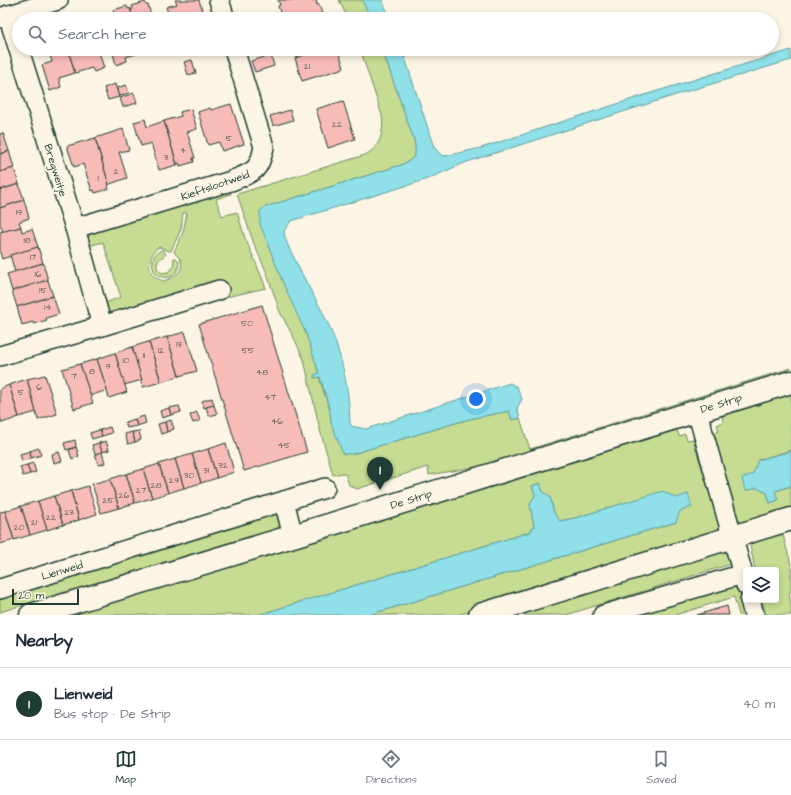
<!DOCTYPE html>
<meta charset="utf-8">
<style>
body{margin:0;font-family:"Architects Daughter",sans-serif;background:#f6f6f7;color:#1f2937}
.controls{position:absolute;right:12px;bottom:12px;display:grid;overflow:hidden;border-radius:4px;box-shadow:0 2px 6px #0003}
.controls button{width:36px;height:36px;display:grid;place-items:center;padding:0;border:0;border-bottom:1px solid #e0e1e3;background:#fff;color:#1f2937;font:20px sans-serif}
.scale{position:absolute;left:12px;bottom:10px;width:67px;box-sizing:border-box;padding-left:4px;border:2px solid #1f3d34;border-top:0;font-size:11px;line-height:14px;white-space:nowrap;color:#1f3d34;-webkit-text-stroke:3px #fcf5e5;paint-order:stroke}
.you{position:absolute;left:476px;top:399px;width:14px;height:14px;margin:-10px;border:3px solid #fff;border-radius:50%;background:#1a73e8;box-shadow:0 0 0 6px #1a73e833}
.badge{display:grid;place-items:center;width:26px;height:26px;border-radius:50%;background:#1f3d34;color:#fff;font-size:13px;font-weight:700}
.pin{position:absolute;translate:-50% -33px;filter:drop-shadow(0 1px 2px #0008)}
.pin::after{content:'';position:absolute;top:21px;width:14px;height:12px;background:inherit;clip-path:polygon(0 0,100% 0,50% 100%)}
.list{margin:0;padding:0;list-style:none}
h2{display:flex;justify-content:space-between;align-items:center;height:52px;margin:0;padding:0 16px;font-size:17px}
h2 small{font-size:13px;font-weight:400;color:#747a83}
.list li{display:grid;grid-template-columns:26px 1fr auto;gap:12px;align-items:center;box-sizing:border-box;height:72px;padding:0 16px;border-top:1px solid #e0e1e3}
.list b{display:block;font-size:15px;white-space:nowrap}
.list p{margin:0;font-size:13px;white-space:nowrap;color:#747a83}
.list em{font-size:13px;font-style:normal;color:#747a83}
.icon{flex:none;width:22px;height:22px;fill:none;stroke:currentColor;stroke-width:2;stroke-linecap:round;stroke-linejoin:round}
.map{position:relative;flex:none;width:791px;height:615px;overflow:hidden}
.search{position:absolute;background:#fff;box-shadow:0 2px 6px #0003;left:12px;right:12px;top:12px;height:44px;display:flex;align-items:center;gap:10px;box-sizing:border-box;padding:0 14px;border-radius:22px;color:#747a83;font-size:15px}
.sheet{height:124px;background:#fff}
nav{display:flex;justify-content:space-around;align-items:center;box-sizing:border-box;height:56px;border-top:1px solid #e0e1e3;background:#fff;font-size:11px;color:#747a83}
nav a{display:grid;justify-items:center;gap:2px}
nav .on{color:#1f3d34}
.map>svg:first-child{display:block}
.green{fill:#c5dc92;stroke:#728c63;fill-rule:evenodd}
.water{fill:#8fe0e8;stroke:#629fa0}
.building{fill:#f7bbb8;stroke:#1f3d34}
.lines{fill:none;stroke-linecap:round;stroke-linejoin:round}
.street-casing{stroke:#1f3d34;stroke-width:22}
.secondary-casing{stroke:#1f3d34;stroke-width:25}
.street{stroke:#fcf5e5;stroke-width:19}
.secondary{stroke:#fcf5e5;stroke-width:22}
.labels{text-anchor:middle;stroke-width:4;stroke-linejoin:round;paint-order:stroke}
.number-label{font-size:9px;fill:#555c55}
.street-label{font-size:11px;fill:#1f3d34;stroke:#fcf5e5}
</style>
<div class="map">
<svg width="791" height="615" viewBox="0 0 791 615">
<rect width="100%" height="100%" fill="#fcf5e5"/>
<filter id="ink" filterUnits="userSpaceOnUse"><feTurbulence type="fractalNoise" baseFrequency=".025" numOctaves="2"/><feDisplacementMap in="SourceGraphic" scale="8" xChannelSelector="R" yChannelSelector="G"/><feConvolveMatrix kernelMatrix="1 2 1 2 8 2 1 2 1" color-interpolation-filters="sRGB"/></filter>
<g filter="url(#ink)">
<g class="green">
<path d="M339,0H362L371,19H348Z"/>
<path d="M360,49H382L414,140C417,156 416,158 401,165L265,207L260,211L313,353L319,374L315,378L319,377L330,411L331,423L352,454L469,419L509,411L512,420L520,418L530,449L791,368V376L515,460L429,475L428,467L357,489L349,485L346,475L342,473L333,475L320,430L304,360L295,340L280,312L266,271L254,244L237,194L365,155C381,147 384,131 382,115Z"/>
<path d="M229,189L231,194L216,199L222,216L237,212L245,238L256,263L266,288L226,297L221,281L108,316L105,303L121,297L103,242L88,246L87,240L91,232ZM183,213H187L183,232L174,252C176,255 179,257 181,260C185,272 172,279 163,281C160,279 156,278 154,276C146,270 150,255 157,248L160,247L169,251H171L181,229Z"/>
<path d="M161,250H163L166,254C161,260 157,257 157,268L162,273L168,272L173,268L174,258H176L179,261C180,285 148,281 153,260C154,255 156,253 161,250Z"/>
<path d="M791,388V450L758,460V487L767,493L770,503L778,500L775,491L791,486V513L741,528L713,433L719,431L717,425L723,422L722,416L728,414L726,408Z"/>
<path d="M662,427L664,433L677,430L679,436L685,434L687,440L693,439L722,534L458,615H369L676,522V498L663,492L575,518L559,521L554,513L550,497L543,493L540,483L532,486L535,495L530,504L534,526L530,532L258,615H50Z"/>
<path d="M280,512C281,524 281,526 272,534L51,602L49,597L0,612V597Z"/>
<path d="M781,528L791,564V591L789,594L791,604V615H766L762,600H776V570H755L749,540Z"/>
<path d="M725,546L731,564L566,615H497Z"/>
<path d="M738,583L746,615H739L734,597L675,615H626Z"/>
</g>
<g class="water">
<path d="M362,0H382L391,19H371Z"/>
<path d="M382,49H402L434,147L440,154L445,156L481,148L651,93L791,50V60L685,92L467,162L425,180L291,221L284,231C285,240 289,248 293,256C302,275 312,293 322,311C340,346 349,384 350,423L351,426L366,429L510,383L517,387L522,399L517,408L520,418L512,420L509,411L469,419L352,454H343L331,423L330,411L320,377L314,378V375L319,373L306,334L283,283L260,224V211L265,207L401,165C416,158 417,156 414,140Z"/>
<path d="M791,451V486L775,491L778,500L770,503L767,493L757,488L745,491L742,478L753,474L758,460Z"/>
<path d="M540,483L543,492H544L550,497L554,513L560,521L575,518L663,491L676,498L688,494L692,507L680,511L676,522L369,615H258L530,532L534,526L530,504L535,495L532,486Z"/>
</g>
<g class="building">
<path d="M175,0H199L205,19H170L166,7L177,4Z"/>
<path d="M278,0H316L317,5L319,4L323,17L321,18V19H282L278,6L280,5Z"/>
<path d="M145,2L146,5H148L152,19H133L130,8L131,10L133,9L132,6Z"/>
<path d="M127,6L128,9L130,8L133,19H113L111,14L114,13L113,10Z"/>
<path d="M48,49H68L75,73L59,78L61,87L50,91L42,65L52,62Z"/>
<path d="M68,49H88V51L98,49L104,68L94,72L92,68L75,73Z"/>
<path d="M112,49H142L143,52L126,57L127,61L116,65Z"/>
<path d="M324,49H338L344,68L302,81L295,58Z"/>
<path d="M271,55L274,66L255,72L251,61Z"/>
<path d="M192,60L196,73L188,75L184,62Z"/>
<path d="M115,84L119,97L108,100L104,88Z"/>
<path d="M126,85L129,93L120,96L117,88Z"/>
<path d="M134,93L137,103L123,107L120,98Z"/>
<path d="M343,101L355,139L328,148L316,109Z"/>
<path d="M231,104L244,144L222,151L219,142L208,145L198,112L210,108L211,110Z"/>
<path d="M191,109L197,129L187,132L195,158H193L194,162L180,166L179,163H178L177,165L164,121L181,116L180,112Z"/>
<path d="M290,110L293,120L273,126L270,116Z"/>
<path d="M145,119L147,127L164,121L177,165L159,170L151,143L141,146L134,122Z"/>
<path d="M123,129L129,150L119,152L127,178L110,184L109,185L95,138Z"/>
<path d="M3,133L9,151L0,154V134Z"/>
<path d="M95,138L109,185L108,186L109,189L95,193L94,190L92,191L83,164L74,167L67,146Z"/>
<path d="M9,151L14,168L0,172V154Z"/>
<path d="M14,168L19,184L0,190V172Z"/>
<path d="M19,184L24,200L0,208V190Z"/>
<path d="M24,200L29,218L19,222L21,227L3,232L0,224V208Z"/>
<path d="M21,227L22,232L32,229L38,247L2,259L0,252V232Z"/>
<path d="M38,247L43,263L15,272L10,255Z"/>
<path d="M43,263L48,280L12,291L7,274Z"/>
<path d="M48,280L53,296L17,307L12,291Z"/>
<path d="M53,296L59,314L46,318L47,320L34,324L33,322L22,325L17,307Z"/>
<path d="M262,305L307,452L244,471L199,324Z"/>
<path d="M185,332L197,371L179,376L167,337Z"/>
<path d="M167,337L179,376L161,382L149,342Z"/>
<path d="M148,342H149L161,382L143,387L132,347Z"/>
<path d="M132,347L142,380L124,385L115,353Z"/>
<path d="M115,353L127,392L109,398L97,359Z"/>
<path d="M97,359L107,390L90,396L80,364Z"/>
<path d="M80,364L93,403L74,409L62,369Z"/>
<path d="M45,375L57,414L38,420L27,379Z"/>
<path d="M27,379L36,412L19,417L9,385Z"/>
<path d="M9,385L19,417L2,423L0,417V389Z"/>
<path d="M212,398L214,405L204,408L202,401Z"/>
<path d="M214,405L217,414L209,416L206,407Z"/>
<path d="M179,406L181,412L171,415L169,408Z"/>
<path d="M169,408L171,415L162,418L160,411Z"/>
<path d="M197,412L200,421L193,423L190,415Z"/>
<path d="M144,416L146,423L137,426L135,419Z"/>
<path d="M135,419L137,426L127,428L125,422Z"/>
<path d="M171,420L174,429L167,432L165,422Z"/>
<path d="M165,422L167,432L161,434L158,424Z"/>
<path d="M110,427L112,433L102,436L100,430Z"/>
<path d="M100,430L102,436L92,439L90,433Z"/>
<path d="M139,431L141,440L135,442L132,432Z"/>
<path d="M132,432L135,442L128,444L125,434Z"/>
<path d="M75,440L76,447L66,450L64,443Z"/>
<path d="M106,441L109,450L102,452L99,443Z"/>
<path d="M99,443L102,452L95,454L92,445Z"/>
<path d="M226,443L234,472L217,478L208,449Z"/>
<path d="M76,447L79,456L72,459L69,450Z"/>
<path d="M39,448L41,455L31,458L30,451Z"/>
<path d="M208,449L217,478L201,483L192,454Z"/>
<path d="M30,451L31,458L22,461L20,454Z"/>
<path d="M59,452L62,461L54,463L52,454Z"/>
<path d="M102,452L105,463L99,465L95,454Z"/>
<path d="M192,454L201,483L184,488L175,459Z"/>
<path d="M175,459L184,488L168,493L159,464Z"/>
<path d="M33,463L36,472L30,474L27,465Z"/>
<path d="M159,464L168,493L152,498L143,469Z"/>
<path d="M27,465L30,474L23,476L20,467Z"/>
<path d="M143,469L152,498L135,503L126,474Z"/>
<path d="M126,474L135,503L119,508L110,479Z"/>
<path d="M110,479L119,508L101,513L92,484Z"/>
<path d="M88,486L97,514L79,520L71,491Z"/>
<path d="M71,491L79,520L63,525L54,496Z"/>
<path d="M54,496L63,525L47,530L38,501Z"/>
<path d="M38,501L47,530L30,535L21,506Z"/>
<path d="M21,506L30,535L14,540L5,511Z"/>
<path d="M5,511L14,540L0,544V512Z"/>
<path d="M727,606L729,615H697L710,611Z"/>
</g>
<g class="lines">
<defs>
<g id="street">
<path d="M219,0L225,19"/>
<path d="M0,18L58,0"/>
<path d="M75,228L231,181C253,172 259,172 264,147L234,49"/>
<path d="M102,326L219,290"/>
<path d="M0,356L102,326L75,228L8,15"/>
<path d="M697,411L746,585"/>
<path d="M284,501L325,488"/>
<path d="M0,589L284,501L293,536"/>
<path d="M750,600L754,615"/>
<path d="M603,615L743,574"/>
</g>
<g id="secondary">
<path d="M31,615L293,536L791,382"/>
<path d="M480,615L791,519"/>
</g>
</defs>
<use href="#street" class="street-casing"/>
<use href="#secondary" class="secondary-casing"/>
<use href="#street" class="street"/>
<use href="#secondary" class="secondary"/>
</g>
</g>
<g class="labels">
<g class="number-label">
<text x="307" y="69">21</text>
<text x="337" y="127">22</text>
<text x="229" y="141">5</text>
<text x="183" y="153">4</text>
<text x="166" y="160">3</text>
<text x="116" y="174">2</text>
<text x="98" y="181">1</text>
<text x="19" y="215">19</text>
<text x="27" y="243">18</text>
<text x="33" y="260">17</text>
<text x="38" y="277">16</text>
<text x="43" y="293">15</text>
<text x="48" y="310">14</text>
<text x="247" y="326">50</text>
<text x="179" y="347">13</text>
<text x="161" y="353">12</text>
<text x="248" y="353">55</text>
<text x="144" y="358">11</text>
<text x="126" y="363">10</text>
<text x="108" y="369">9</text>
<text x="92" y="374">8</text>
<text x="262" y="375">48</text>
<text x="74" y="379">7</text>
<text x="39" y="390">6</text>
<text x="21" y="395">5</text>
<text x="270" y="400">47</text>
<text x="277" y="424">46</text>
<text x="284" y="448">45</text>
<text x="223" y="468">32</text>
<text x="206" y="473">31</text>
<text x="189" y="478">30</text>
<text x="174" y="483">29</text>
<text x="156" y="488">28</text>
<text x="141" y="493">27</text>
<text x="124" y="498">26</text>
<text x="108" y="503">25</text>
<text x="69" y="515">23</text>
<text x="51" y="520">22</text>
<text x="34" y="525">21</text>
<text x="19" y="530">20</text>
</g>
<g class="street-label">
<text transform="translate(56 170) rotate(73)" y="4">Bregweitje</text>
<text transform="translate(215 185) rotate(-19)" y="4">Kieftslootweid</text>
<text transform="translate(721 403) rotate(-17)" y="4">De Strip</text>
<text transform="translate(411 499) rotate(-17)" y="4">De Strip</text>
<text transform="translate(62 570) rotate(-17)" y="4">Lienweid</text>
</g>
</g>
</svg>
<div class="controls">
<button><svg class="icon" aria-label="layers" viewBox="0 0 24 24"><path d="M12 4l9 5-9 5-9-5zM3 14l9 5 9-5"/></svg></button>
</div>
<div class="scale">20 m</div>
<div class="you"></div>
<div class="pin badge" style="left:380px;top:490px">1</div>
<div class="search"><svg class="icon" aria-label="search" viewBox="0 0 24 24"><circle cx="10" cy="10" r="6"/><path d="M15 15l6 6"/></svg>Search here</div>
</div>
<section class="sheet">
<h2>Nearby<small></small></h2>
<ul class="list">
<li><span class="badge">1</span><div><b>Lienweid</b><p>Bus stop · De Strip</p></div><em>40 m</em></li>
</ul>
</section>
<nav>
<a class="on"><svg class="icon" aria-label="map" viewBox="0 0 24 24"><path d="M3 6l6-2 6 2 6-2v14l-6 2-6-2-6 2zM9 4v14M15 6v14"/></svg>Map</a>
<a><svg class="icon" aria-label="directions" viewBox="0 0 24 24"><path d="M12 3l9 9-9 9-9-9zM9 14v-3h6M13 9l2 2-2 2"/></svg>Directions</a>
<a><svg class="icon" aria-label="saved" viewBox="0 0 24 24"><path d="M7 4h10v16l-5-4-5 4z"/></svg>Saved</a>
</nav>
